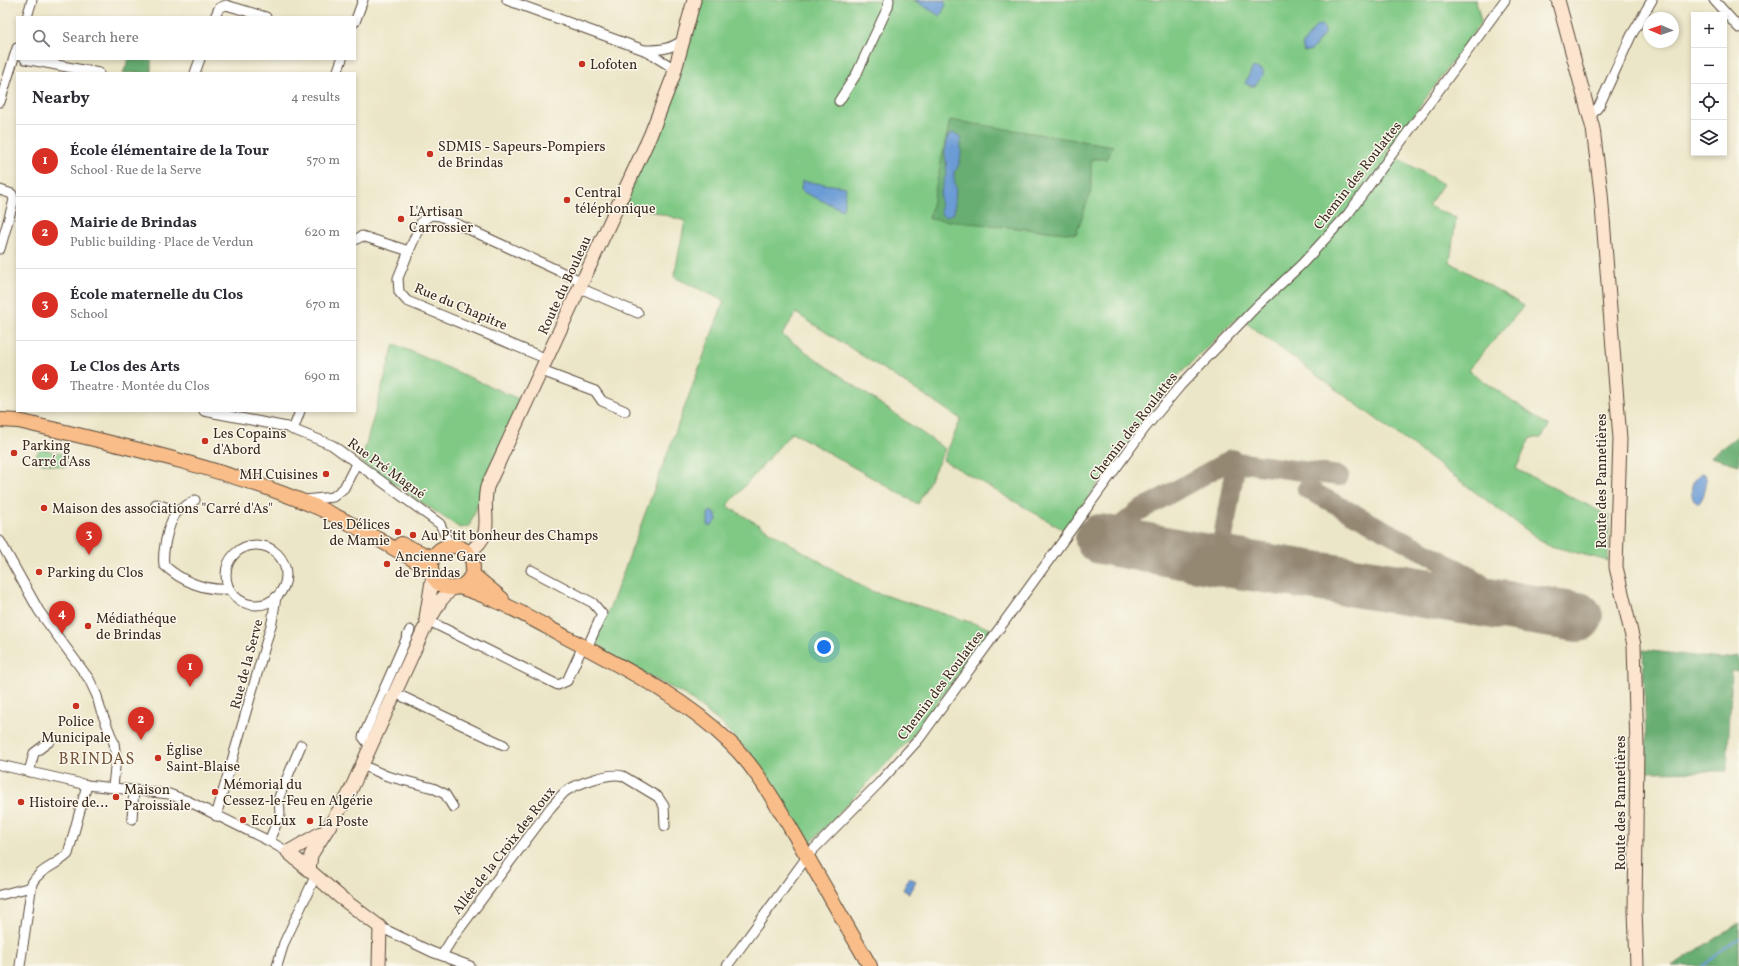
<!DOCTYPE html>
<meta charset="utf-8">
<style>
body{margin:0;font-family:Vollkorn,serif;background:#f7f7f7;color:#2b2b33}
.controls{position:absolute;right:12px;top:12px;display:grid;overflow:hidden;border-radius:0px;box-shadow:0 2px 6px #0003}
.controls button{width:36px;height:36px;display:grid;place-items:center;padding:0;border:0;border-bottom:1px solid #e1e1e2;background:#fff;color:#2b2b33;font:20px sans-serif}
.compass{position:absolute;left:1643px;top:12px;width:36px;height:36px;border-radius:50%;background:#fff;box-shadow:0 2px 6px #0003;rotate:272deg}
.you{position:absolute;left:824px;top:647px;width:14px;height:14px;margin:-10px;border:3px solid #fff;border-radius:50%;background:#1a73e8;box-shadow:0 0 0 6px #1a73e833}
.badge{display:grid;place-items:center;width:26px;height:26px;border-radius:50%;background:#d93025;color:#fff;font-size:13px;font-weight:700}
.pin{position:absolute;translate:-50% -33px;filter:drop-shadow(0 1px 2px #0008)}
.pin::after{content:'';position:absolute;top:21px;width:14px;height:12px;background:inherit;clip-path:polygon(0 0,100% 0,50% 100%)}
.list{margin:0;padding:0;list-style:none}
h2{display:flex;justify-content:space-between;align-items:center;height:52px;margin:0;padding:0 16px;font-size:17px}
h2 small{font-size:13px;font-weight:400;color:#7c7c81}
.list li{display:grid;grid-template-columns:26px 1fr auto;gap:12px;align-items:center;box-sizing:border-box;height:72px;padding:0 16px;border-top:1px solid #e1e1e2}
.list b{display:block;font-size:15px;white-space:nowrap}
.list p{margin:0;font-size:13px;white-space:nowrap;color:#7c7c81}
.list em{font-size:13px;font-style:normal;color:#7c7c81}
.icon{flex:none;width:22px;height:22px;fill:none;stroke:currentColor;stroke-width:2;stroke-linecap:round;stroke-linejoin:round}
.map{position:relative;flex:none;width:1739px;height:966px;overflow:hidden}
.search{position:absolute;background:#fff;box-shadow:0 2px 6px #0003;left:16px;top:16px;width:340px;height:44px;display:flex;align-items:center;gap:10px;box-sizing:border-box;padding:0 14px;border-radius:0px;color:#7c7c81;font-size:15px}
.panel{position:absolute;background:#fff;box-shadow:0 2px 6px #0003;left:16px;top:72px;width:340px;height:340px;border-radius:0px}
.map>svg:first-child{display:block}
.green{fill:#80c985;stroke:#5e7a52}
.forest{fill:#68ad72;stroke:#526c48}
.water{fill:#6c9cd5;stroke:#54637a}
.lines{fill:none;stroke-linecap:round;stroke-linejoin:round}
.stream{stroke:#6c9cd5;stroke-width:2}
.taxiway{stroke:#948873;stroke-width:20}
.runway{stroke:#948873;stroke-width:50}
.street-casing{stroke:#564638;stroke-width:11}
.secondary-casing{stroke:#564638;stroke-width:15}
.primary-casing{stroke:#564638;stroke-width:16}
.street{stroke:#fff;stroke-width:9}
.secondary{stroke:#fce5cf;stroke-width:13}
.primary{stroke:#f8bd88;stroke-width:14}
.poi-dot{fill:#c8321e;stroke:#fbf7ec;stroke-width:1.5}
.labels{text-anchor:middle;stroke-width:3;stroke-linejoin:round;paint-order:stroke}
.poi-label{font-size:14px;fill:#3b2a1e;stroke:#fbf7ec;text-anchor:start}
.street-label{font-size:14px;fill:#3b2a1e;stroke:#fbf7ec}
.quarter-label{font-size:16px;letter-spacing:1px;fill:#73553b;stroke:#fbf7ec}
</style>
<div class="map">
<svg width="1739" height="966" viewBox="0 0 1739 966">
<rect width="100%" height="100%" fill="#fbf7ec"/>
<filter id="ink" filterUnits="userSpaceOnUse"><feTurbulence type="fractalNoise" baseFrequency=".025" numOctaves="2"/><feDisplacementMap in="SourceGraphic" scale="8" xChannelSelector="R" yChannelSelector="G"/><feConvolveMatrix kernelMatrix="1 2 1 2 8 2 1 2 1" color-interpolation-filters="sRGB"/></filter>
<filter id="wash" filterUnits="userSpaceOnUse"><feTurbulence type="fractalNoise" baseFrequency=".012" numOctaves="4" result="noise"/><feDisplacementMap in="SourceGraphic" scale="16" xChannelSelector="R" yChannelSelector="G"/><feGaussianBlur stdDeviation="0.9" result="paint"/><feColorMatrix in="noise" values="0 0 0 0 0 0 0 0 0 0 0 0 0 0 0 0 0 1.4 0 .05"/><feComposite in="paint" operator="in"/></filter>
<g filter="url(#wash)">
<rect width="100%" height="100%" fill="#ece6c8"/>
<g class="green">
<path d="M702,0H1476L1481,22L1387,152L1443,184L1428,206L1456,218L1450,262L1524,306L1468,370L1549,426L1541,438H1530L1516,469L1609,516L1608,561L1547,545L1238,317L1177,377L1064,530L943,460L961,419L796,313L782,335L945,449L918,504L792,432L727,506L868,590L992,629L911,738L811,842L751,755L722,724L685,695L593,646L613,600L724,301L674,277L685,221L625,203C654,136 686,71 702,0Z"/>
<path d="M394,344L521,400L469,526L460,528L361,462Z"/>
<path d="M41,449L67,455L66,466L63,467L39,462L37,460V453Z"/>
</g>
<g class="forest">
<path d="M129,59H151V73H123Z"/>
<path d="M950,120L1113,146L1106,159H1091V191L1076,234L929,219Z"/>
<path d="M1739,435V465L1710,457Z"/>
<path d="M1643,650L1719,659L1739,656V672L1732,671L1727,771L1647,772Z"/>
<path d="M1739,923V966H1672Z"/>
</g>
<g class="water">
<path d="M914,0H944L946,5L940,16Z"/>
<path d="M1321,25L1325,29L1324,34L1312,50L1304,52L1302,45L1316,26Z"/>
<path d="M1253,67L1262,70L1264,73L1255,86H1251L1245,83Z"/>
<path d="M953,133L960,136C961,147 963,164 954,172V178L956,188L954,213L946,217L941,214L940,195L947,171L945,152L948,136Z"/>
<path d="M802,181L846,187L843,210L805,193L801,190Z"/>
<path d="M1701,473L1705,474C1709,481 1704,498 1699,503L1693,499C1689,488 1693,480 1701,473Z"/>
<path d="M710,511L716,514L717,520L712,526H708V514Z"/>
<path d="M909,877L916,881L909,893L903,890Z"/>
</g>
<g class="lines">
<path class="stream" d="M1702,966L1739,938"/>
<g class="taxiway">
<path d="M1307,489L1459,570L1480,583L1501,606"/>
<path d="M1110,541L1123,524L1139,511L1232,459"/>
<path d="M1219,561L1236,462L1339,476"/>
</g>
<path class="runway" d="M1100,539L1219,561L1578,617"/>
</g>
</g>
<g filter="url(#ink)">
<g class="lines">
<defs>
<g id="street">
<path d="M507,0L644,50L675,69"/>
<path d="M1714,0L1739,28"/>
<path d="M27,17L32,0"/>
<path d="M215,17L219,8L226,5L266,17"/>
<path d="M355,22L363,0"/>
<path d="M645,50C660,50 671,49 683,40"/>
<path d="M25,59L99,73"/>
<path d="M195,73L200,59"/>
<path d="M337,73L342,59"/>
<path d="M839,101L857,73L888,7L889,0"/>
<path d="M0,102L17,48"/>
<path d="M1590,117L1599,106L1631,36L1652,0"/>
<path d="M0,190L12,194L14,200L0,249"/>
<path d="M355,240L362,236L409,251"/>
<path d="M580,288L638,313"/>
<path d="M547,359L407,301L399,292L398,278L409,251L422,221L431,215L440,216L583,282"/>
<path d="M542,371L595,391L602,401L625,411"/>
<path d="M204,411L287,427L332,445L440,524L450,546"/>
<path d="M293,430L300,411"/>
<path d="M195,500C189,504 181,508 176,513C168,524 162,552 164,565C181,581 205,591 229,589"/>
<path d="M304,500L333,497L344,488L356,464"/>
<path d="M156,504L178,511"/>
<path d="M0,541L39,611L89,679L97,696L100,708L114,743L116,758L113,787"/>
<circle cx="256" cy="575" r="30"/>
<path d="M531,570L593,603L602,614L587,648"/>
<path d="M429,621L558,685L567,681L583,646"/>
<path d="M395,693L504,745"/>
<path d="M370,746L363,737L410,630"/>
<path d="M0,765L87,785L169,794L190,802L269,841L288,852"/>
<path d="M362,765L387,776L433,788L445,794L453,807"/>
<path d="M29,772L34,753L50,741"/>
<path d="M216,816L272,622L276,597"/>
<path d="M132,819L134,790"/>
<path d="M269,841L280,815L279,797L301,745"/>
<path d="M0,895L31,887"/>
<path d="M380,927L432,952L470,966"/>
<path d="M442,955L452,939L551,807C556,802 561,795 566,791C579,783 610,772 623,776L658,797L664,806L665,826"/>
<path d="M20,966L32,883C40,869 57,865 68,854L87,785"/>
<path d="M277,966L284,943L316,875"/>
<path d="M727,966L810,853L879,783L919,739L1145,428L1180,386L1255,308L1302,264L1348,214L1505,0"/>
</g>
<g id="secondary">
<path d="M1558,0L1593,129L1601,193L1620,439L1616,567L1634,645L1637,748L1635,910L1637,966"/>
<path d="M468,553C498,532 480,516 487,487L650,136L673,77L694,0"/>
<path d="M426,618L433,575"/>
<path d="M321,833L288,852L340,897L380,927L379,966"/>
<path d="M309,870L311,855L348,796L423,631L441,600L452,588"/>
</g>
<g id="primary">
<path d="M0,420L18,421C119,445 219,466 314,506C355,523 392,549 431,569"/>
<path d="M401,544L433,558"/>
<circle cx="452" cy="567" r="21"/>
<path d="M472,574L502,599"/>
<path d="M459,587C501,599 540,624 579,644C631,672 685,699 728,741C754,765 772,797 790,827C817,873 843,920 870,966"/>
</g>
</defs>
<use href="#street" class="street-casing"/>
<use href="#secondary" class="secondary-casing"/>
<use href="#primary" class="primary-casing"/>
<use href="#street" class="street"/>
<use href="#secondary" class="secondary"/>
<use href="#primary" class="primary"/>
</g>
</g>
<g class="poi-dot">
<circle cx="582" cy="64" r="4"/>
<circle cx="430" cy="154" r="4"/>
<circle cx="567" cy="200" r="4"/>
<circle cx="401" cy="219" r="4"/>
<circle cx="205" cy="441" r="4"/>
<circle cx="14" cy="453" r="4"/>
<circle cx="326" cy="474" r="4"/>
<circle cx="44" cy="508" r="4"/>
<circle cx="398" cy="532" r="4"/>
<circle cx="413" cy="535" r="4"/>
<circle cx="387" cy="564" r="4"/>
<circle cx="39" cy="572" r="4"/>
<circle cx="88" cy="626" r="4"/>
<circle cx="76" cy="706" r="4"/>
<circle cx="158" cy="758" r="4"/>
<circle cx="215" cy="792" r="4"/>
<circle cx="116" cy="797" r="4"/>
<circle cx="21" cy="802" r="4"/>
<circle cx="243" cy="820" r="4"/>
<circle cx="310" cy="821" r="4"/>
</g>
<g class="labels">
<g class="poi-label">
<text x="590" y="69">Lofoten</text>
<text x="438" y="151">SDMIS - Sapeurs-Pompiers<tspan x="438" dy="16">de Brindas</tspan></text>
<text x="575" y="197">Central<tspan x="575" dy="16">téléphonique</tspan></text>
<text x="409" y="216">L'Artisan<tspan x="409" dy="16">Carrossier</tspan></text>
<text x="213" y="438">Les Copains<tspan x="213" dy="16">d'Abord</tspan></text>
<text x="22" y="450">Parking<tspan x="22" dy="16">Carré d'Ass</tspan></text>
<text x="318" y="479" text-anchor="end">MH Cuisines</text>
<text x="52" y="513">Maison des associations "Carré d'As"</text>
<text x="390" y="529" text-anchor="end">Les Délices<tspan x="390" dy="16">de Mamie</tspan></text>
<text x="421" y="540">Au P'tit bonheur des Champs</text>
<text x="395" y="561">Ancienne Gare<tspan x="395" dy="16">de Brindas</tspan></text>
<text x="47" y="577">Parking du Clos</text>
<text x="96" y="623">Médiathéque<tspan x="96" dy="16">de Brindas</tspan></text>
<text x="76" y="726" text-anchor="middle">Police<tspan x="76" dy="16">Municipale</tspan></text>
<text x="166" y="755">Église<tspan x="166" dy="16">Saint-Blaise</tspan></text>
<text x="223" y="789">Mémorial du<tspan x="223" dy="16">Cessez-le-Feu en Algérie</tspan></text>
<text x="124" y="794">Maison<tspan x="124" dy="16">Paroissiale</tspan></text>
<text x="29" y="807">Histoire de...</text>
<text x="251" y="825">EcoLux</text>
<text x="318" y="826">La Poste</text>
</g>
<g class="street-label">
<text transform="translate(1357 175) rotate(-52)" y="5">Chemin des Roulattes</text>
<text transform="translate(564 285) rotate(-65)" y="5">Route du Bouleau</text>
<text transform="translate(461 306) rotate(23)" y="5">Rue du Chapitre</text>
<text transform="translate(1133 426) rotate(-52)" y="5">Chemin des Roulattes</text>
<text transform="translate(387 468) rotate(36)" y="5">Rue Pré Magné</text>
<text transform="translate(1601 481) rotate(-90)" y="5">Route des Pannetières</text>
<text transform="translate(246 664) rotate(-75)" y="5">Rue de la Serve</text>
<text transform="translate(940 685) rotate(-53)" y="5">Chemin des Roulattes</text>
<text transform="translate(1620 803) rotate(-90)" y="5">Route des Pannetières</text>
<text transform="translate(503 850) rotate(-52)" y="5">Allée de la Croix des Roux</text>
</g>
<g class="quarter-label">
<text x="97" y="764">BRINDAS</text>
</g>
</g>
</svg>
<div class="controls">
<button>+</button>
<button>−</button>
<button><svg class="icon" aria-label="locate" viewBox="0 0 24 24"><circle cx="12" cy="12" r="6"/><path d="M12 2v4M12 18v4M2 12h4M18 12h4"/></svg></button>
<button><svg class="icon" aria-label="layers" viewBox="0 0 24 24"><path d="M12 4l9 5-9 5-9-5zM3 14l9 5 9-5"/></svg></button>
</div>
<svg class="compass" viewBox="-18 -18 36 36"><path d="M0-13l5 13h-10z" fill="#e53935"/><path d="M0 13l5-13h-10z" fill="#7c7c81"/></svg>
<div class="you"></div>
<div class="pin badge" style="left:190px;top:687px">1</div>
<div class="pin badge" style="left:141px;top:740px">2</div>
<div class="pin badge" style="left:89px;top:555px">3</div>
<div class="pin badge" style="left:62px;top:634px">4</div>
<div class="search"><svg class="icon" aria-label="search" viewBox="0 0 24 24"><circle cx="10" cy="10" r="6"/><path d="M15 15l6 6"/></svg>Search here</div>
<section class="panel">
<h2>Nearby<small>4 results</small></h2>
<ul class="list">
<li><span class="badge">1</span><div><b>École élémentaire de la Tour</b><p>School · Rue de la Serve</p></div><em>570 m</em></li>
<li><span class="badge">2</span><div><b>Mairie de Brindas</b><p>Public building · Place de Verdun</p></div><em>620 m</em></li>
<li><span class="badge">3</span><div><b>École maternelle du Clos</b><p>School</p></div><em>670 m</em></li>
<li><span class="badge">4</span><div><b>Le Clos des Arts</b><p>Theatre · Montée du Clos</p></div><em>690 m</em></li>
</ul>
</section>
</div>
